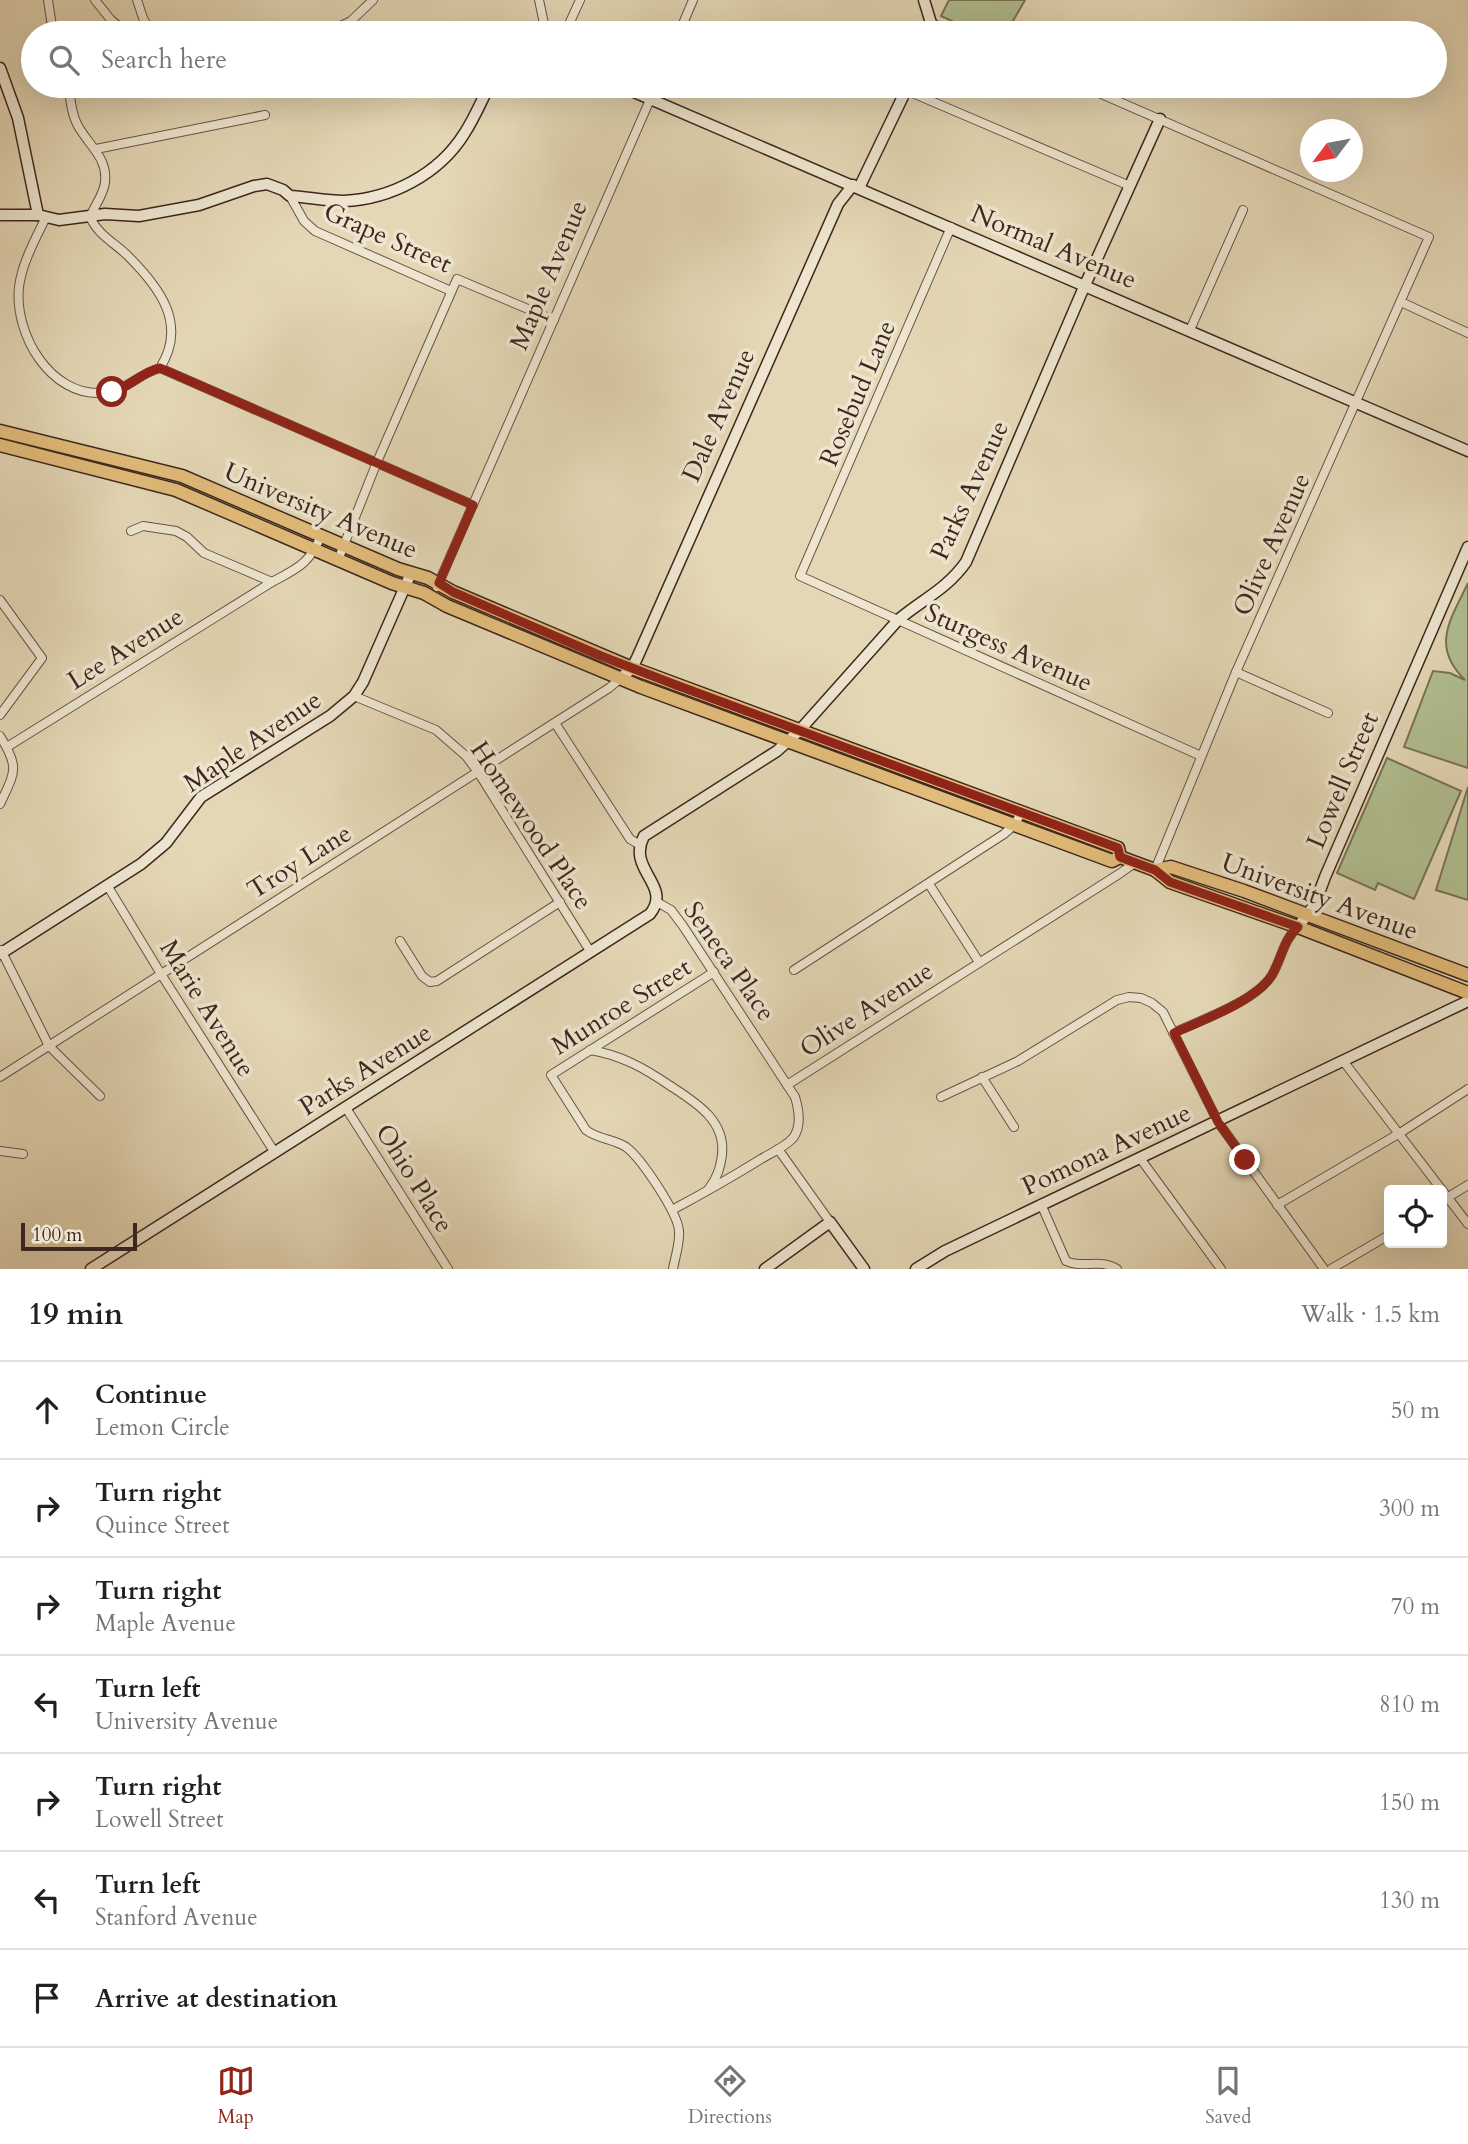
<!DOCTYPE html>
<meta charset="utf-8">
<style>
body{margin:0;font-family:Cardo,serif;background:#f6f6f6;color:#202124}
.controls{position:absolute;right:21px;bottom:21px;display:grid;overflow:hidden;border-radius:7px;box-shadow:0 7px 28px #0002}
.controls button{width:63px;height:63px;display:grid;place-items:center;padding:0;border:0;border-bottom:2px solid #e0e0e0;background:#fff;color:#202124;font:35px sans-serif}
.compass{position:absolute;left:1300px;top:119px;width:63px;height:63px;border-radius:50%;background:#fff;box-shadow:0 7px 28px #0002;rotate:238deg}
.scale{position:absolute;left:21px;bottom:18px;width:116px;box-sizing:border-box;padding-left:7px;border:4px solid #3e271e;border-top:0;font-size:19px;line-height:24px;white-space:nowrap;color:#3e271e;-webkit-text-stroke:5px #ede5cf;paint-order:stroke}
.stop{position:absolute;width:21px;height:21px;margin:-16px;border:5px solid #8f2418;border-radius:50%;background:#fff}
.stop.end{background:#8f2418;border-color:#fff;box-shadow:0 2px 7px #0008}
.list{margin:0;padding:0;list-style:none}
h2{display:flex;justify-content:space-between;align-items:center;height:91px;margin:0;padding:0 28px;font-size:30px}
h2 small{font-size:23px;font-weight:400;color:#757577}
.list li{display:grid;grid-template-columns:46px 1fr auto;gap:21px;align-items:center;box-sizing:border-box;height:98px;padding:0 28px;border-top:2px solid #e0e0e0}
.list b{display:block;font-size:26px;white-space:nowrap}
.list p{margin:0;font-size:23px;white-space:nowrap;color:#757577}
.list em{font-size:23px;font-style:normal;color:#757577}
.icon{flex:none;width:38px;height:38px;fill:none;stroke:currentColor;stroke-width:2;stroke-linecap:round;stroke-linejoin:round}
.map{position:relative;flex:none;width:1468px;height:1269px;overflow:hidden}
.search{position:absolute;background:#fff;box-shadow:0 7px 28px #0002;left:21px;right:21px;top:21px;height:77px;display:flex;align-items:center;gap:18px;box-sizing:border-box;padding:0 24px;border-radius:38px;color:#757577;font-size:26px}
.sheet{height:777px;background:#fff}
nav{display:flex;justify-content:space-around;align-items:center;box-sizing:border-box;height:98px;border-top:2px solid #e0e0e0;background:#fff;font-size:19px;color:#757577}
nav a{display:grid;justify-items:center;gap:4px}
nav .on{color:#8f2418}
.map>svg:first-child{display:block}
.green{fill:#b1bf90;stroke:#787357;stroke-width:2}
.lines{fill:none;stroke-linecap:round;stroke-linejoin:round}
.street-casing{stroke:#685344;stroke-width:10}
.secondary-casing{stroke:#3e271e;stroke-width:13}
.primary-casing{stroke:#3e271e;stroke-width:15}
.street{stroke:#ede5cf;stroke-width:8}
.secondary{stroke:#ede5cf;stroke-width:10}
.primary{stroke:#e2bc7a;stroke-width:12}
.route{stroke:#8f2418;stroke-width:9}
.labels{text-anchor:middle;stroke-width:7;stroke-linejoin:round;paint-order:stroke}
.street-label{font-size:26px;fill:#3e271e;stroke:#ede5cf}
</style>
<div class="map">
<svg width="1468" height="1269" viewBox="0 0 1468 1269">
<rect width="100%" height="100%" fill="#e4d7b5"/>
<filter id="stains"><feTurbulence type="fractalNoise" baseFrequency=".00286" numOctaves="4"/><feColorMatrix values="0 0 0 0 .2 0 0 0 0 .09 0 0 0 0 .02 0 0 0 .5 -.17"/></filter>
<radialGradient id="worn" r=".72"><stop offset=".6" stop-color="#630" stop-opacity="0"/><stop offset="1" stop-color="#630" stop-opacity=".3"/></radialGradient>
<g class="green">
<path d="M949,0H1025L1006,33H977L941,16Z"/>
<path d="M1468,583V768L1404,747L1433,671L1450,673L1465,680C1430,646 1451,619 1468,583Z"/>
<path d="M1387,758L1461,791L1414,899L1378,883L1375,890L1337,873Z"/>
<path d="M1468,787V900L1436,890Z"/>
</g>
<g class="lines">
<defs>
<g id="street">
<path d="M48,0L53,33"/>
<path d="M95,0L111,20L127,33"/>
<path d="M137,0L143,18L151,33"/>
<path d="M539,0L546,33"/>
<path d="M931,23L956,33"/>
<path d="M767,28L779,33"/>
<path d="M247,33H314"/>
<path d="M326,33L351,21L373,0"/>
<path d="M565,33L580,0"/>
<path d="M679,33L693,0"/>
<path d="M896,86L1130,186"/>
<path d="M1083,86L1429,237L1236,672L1155,870"/>
<path d="M96,149L265,115"/>
<path d="M290,196L304,221L315,231L451,291"/>
<path d="M46,217C35,240 22,263 19,287C14,334 50,396 102,393C126,392 139,373 160,368C188,324 159,287 128,256C115,243 98,235 90,217C95,205 104,194 105,182C108,157 87,144 77,124C71,112 70,98 69,86"/>
<path d="M951,227L800,576L1201,756"/>
<path d="M1401,302L1468,333"/>
<path d="M1190,330L1243,210"/>
<path d="M160,368L473,505"/>
<path d="M131,531L143,526L176,531L187,537L204,553L272,582"/>
<path d="M338,560L377,462L457,279L554,320"/>
<path d="M437,587L656,86"/>
<path d="M0,600L42,658L0,715"/>
<path d="M1236,672L1328,713"/>
<path d="M354,696L436,730L466,756L478,772L590,951"/>
<path d="M555,723L630,839L640,845"/>
<path d="M0,736C20,768 15,772 0,804"/>
<path d="M7,747L272,582C298,568 309,564 321,536"/>
<path d="M929,884L979,962"/>
<path d="M107,885L161,974L275,1153"/>
<path d="M657,902L671,910L683,926L795,1097C799,1110 802,1126 793,1138C785,1147 771,1153 761,1159C732,1177 702,1194 672,1210"/>
<path d="M400,941L422,976L430,982L437,981L560,902"/>
<path d="M1,950L49,1046L100,1096"/>
<path d="M794,970L1004,834L1014,825L1022,812"/>
<path d="M1173,1033C1202,1020 1256,1001 1272,975C1282,958 1283,940 1298,927"/>
<path d="M590,1050C621,1055 644,1068 669,1085C695,1102 726,1120 722,1155C720,1169 717,1178 708,1190"/>
<path d="M1344,1062L1468,1224"/>
<path d="M0,1077L609,688L620,679"/>
<path d="M982,1077L1014,1127"/>
<path d="M787,1085L1119,874L1136,862"/>
<path d="M941,1097L1018,1061L1117,1000L1129,997L1141,998L1152,1003L1163,1012L1218,1122L1324,1269"/>
<path d="M346,1108L448,1269"/>
<path d="M778,1149L830,1222"/>
<path d="M0,1151L23,1154"/>
<path d="M1140,1158L1221,1269"/>
<path d="M1442,1201L1468,1185"/>
<path d="M1041,1204L1066,1261C1083,1269 1100,1258 1117,1269"/>
<path d="M1277,1205L1400,1133L1468,1089"/>
<path d="M673,1269C675,1257 680,1244 679,1231C678,1213 641,1158 626,1147C614,1139 597,1139 586,1130L551,1075L714,972"/>
<path d="M1331,1269L1389,1235"/>
</g>
<g id="secondary">
<path d="M924,0L931,23L929,33"/>
<path d="M0,68L18,118L38,215"/>
<path d="M620,86L1468,451"/>
<path d="M859,188L908,86"/>
<path d="M0,215H38L59,220L105,214L139,216L199,205L254,186L267,184L283,190L290,196C307,197 326,201 344,201C391,199 439,174 464,134C474,119 481,102 489,86"/>
<path d="M620,679L632,668L637,658L838,204L853,185"/>
<path d="M1298,927L1315,904L1325,877L1468,547"/>
<path d="M0,954L141,864L166,843L201,797L330,716L354,696L363,682L411,573"/>
<path d="M91,1269L650,914C673,885 626,870 644,836L777,751L799,731L898,620C923,599 947,589 966,562L1081,294L1160,119"/>
<path d="M765,1269L830,1222L864,1269"/>
<path d="M916,1269L945,1251L1468,1001"/>
</g>
<g id="primary">
<path d="M0,431L182,476L398,569L428,578L453,592L632,668L1118,848L1120,857"/>
<path d="M0,445L176,490L392,583L424,593L447,606L641,687L1112,861L1120,857L1155,870L1170,882L1298,927L1468,993"/>
<path d="M1155,870L1171,867L1244,891L1468,975"/>
</g>
</defs>
<use href="#street" class="street-casing"/>
<use href="#secondary" class="secondary-casing"/>
<use href="#primary" class="primary-casing"/>
<use href="#street" class="street"/>
<use href="#secondary" class="secondary"/>
<use href="#primary" class="primary"/>
</g>
<g class="lines">
<path class="route" d="M112,392C130,387 142,372 160,368L473,505L439,583L453,592L601,656L676,685L1118,848L1120,857L1155,870L1170,882L1298,927C1283,940 1282,958 1272,975C1256,1001 1202,1020 1174,1033L1218,1122L1245,1160"/>
</g>
<g class="labels">
<g class="street-label">
<text transform="translate(388 237) rotate(24)" y="9">Grape Street</text>
<text transform="translate(1054 246) rotate(23)" y="9">Normal Avenue</text>
<text transform="translate(548 275) rotate(-67)" y="9">Maple Avenue</text>
<text transform="translate(857 393) rotate(-67)" y="9">Rosebud Lane</text>
<text transform="translate(718 415) rotate(-66)" y="9">Dale Avenue</text>
<text transform="translate(969 490) rotate(-65)" y="9">Parks Avenue</text>
<text transform="translate(321 510) rotate(23)" y="9">University Avenue</text>
<text transform="translate(1271 544) rotate(-66)" y="9">Olive Avenue</text>
<text transform="translate(1009 647) rotate(24)" y="9">Sturgess Avenue</text>
<text transform="translate(125 648) rotate(-32)" y="9">Lee Avenue</text>
<text transform="translate(252 741) rotate(-34)" y="9">Maple Avenue</text>
<text transform="translate(1342 780) rotate(-67)" y="9">Lowell Street</text>
<text transform="translate(532 825) rotate(56)" y="9">Homewood Place</text>
<text transform="translate(299 861) rotate(-32)" y="9">Troy Lane</text>
<text transform="translate(1320 896) rotate(20)" y="9">University Avenue</text>
<text transform="translate(730 961) rotate(55)" y="9">Seneca Place</text>
<text transform="translate(621 1006) rotate(-32)" y="9">Munroe Street</text>
<text transform="translate(208 1008) rotate(58)" y="9">Marie Avenue</text>
<text transform="translate(866 1009) rotate(-33)" y="9">Olive Avenue</text>
<text transform="translate(365 1069) rotate(-32)" y="9">Parks Avenue</text>
<text transform="translate(1106 1149) rotate(-25)" y="9">Pomona Avenue</text>
<text transform="translate(415 1178) rotate(58)" y="9">Ohio Place</text>
</g>
</g>
<rect width="100%" height="100%" filter="url(#stains)"/>
<rect width="100%" height="100%" fill="url(#worn)"/>
</svg>
<div class="controls">
<button><svg class="icon" aria-label="locate" viewBox="0 0 24 24"><circle cx="12" cy="12" r="6"/><path d="M12 2v4M12 18v4M2 12h4M18 12h4"/></svg></button>
</div>
<svg class="compass" viewBox="-18 -18 36 36"><path d="M0-13l5 13h-10z" fill="#e53935"/><path d="M0 13l5-13h-10z" fill="#757577"/></svg>
<div class="scale">100 m</div>
<div class="stop" style="left:112px;top:392px"></div>
<div class="stop end" style="left:1245px;top:1160px"></div>
<div class="search"><svg class="icon" aria-label="search" viewBox="0 0 24 24"><circle cx="10" cy="10" r="6"/><path d="M15 15l6 6"/></svg>Search here</div>
</div>
<section class="sheet">
<h2>19 min<small>Walk · 1.5 km</small></h2>
<ul class="list">
<li><svg class="icon" aria-label="ahead" viewBox="0 0 24 24"><path d="M12 20V5M6 11l6-6 6 6"/></svg><div><b>Continue</b><p>Lemon Circle</p></div><em>50 m</em></li>
<li><svg class="icon" aria-label="right" viewBox="0 0 24 24"><path d="M7 20v-9h11M14 6l5 5-5 5"/></svg><div><b>Turn right</b><p>Quince Street</p></div><em>300 m</em></li>
<li><svg class="icon" aria-label="right" viewBox="0 0 24 24"><path d="M7 20v-9h11M14 6l5 5-5 5"/></svg><div><b>Turn right</b><p>Maple Avenue</p></div><em>70 m</em></li>
<li><svg class="icon" aria-label="left" viewBox="0 0 24 24"><path d="M17 20v-9H6M10 6l-5 5 5 5"/></svg><div><b>Turn left</b><p>University Avenue</p></div><em>810 m</em></li>
<li><svg class="icon" aria-label="right" viewBox="0 0 24 24"><path d="M7 20v-9h11M14 6l5 5-5 5"/></svg><div><b>Turn right</b><p>Lowell Street</p></div><em>150 m</em></li>
<li><svg class="icon" aria-label="left" viewBox="0 0 24 24"><path d="M17 20v-9H6M10 6l-5 5 5 5"/></svg><div><b>Turn left</b><p>Stanford Avenue</p></div><em>130 m</em></li>
<li><svg class="icon" aria-label="arrive" viewBox="0 0 24 24"><path d="M6 21V4h12l-3 4 3 4H6"/></svg><div><b>Arrive at destination</b></div></li>
</ul>
</section>
<nav>
<a class="on"><svg class="icon" aria-label="map" viewBox="0 0 24 24"><path d="M3 6l6-2 6 2 6-2v14l-6 2-6-2-6 2zM9 4v14M15 6v14"/></svg>Map</a>
<a><svg class="icon" aria-label="directions" viewBox="0 0 24 24"><path d="M12 3l9 9-9 9-9-9zM9 14v-3h6M13 9l2 2-2 2"/></svg>Directions</a>
<a><svg class="icon" aria-label="saved" viewBox="0 0 24 24"><path d="M7 4h10v16l-5-4-5 4z"/></svg>Saved</a>
</nav>
